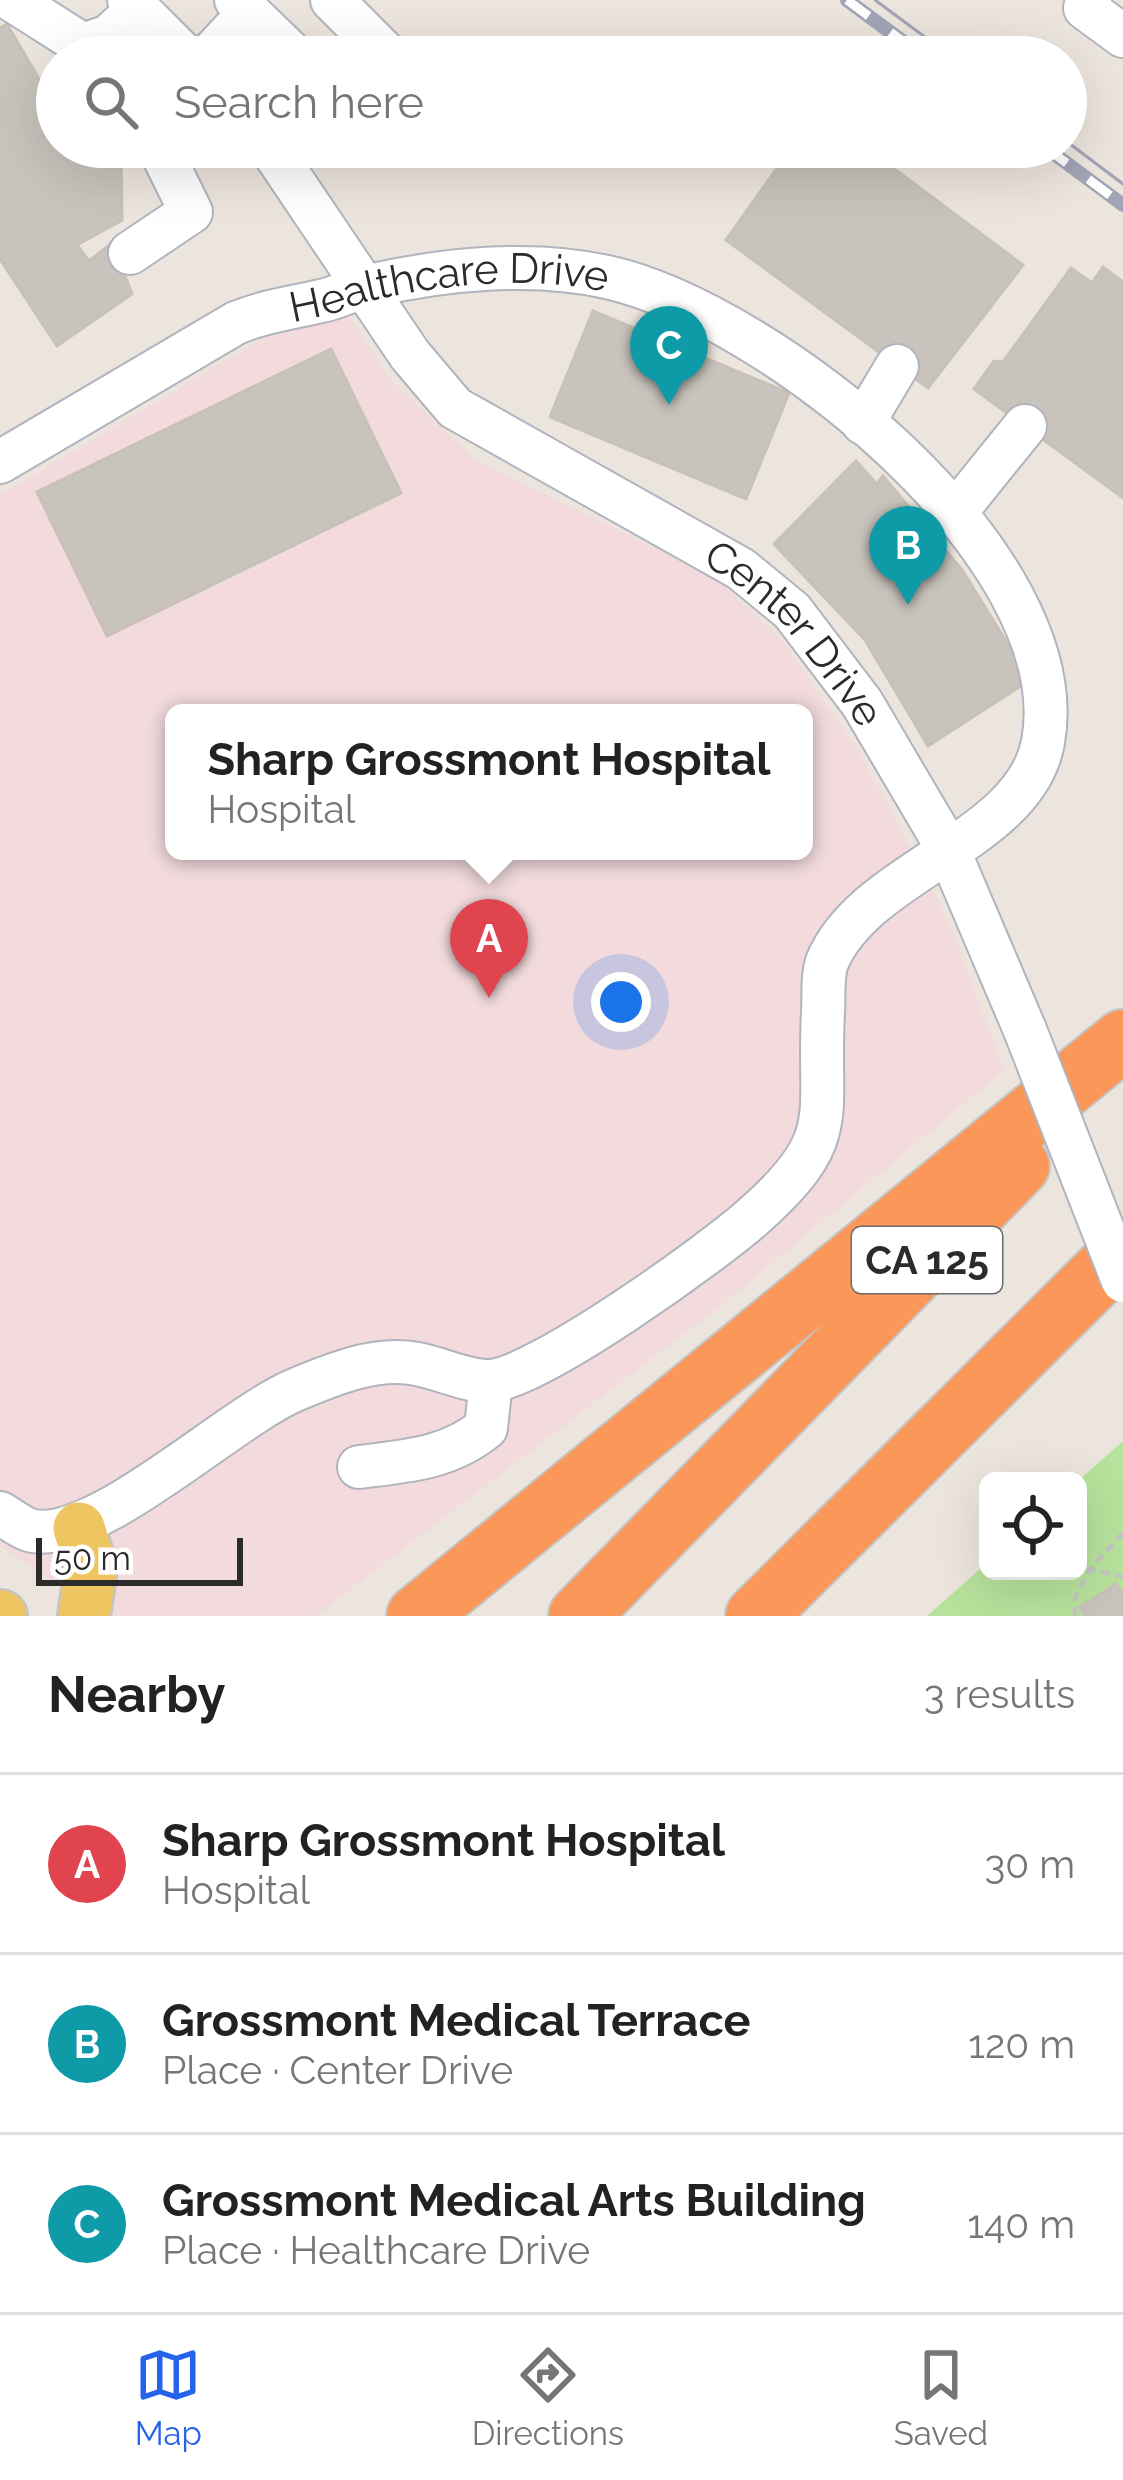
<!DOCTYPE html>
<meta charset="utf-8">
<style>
body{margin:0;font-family:Raleway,sans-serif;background:#f2f2f2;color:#222}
.controls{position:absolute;right:36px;bottom:36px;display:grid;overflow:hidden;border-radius:18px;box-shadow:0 12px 48px #0002}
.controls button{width:108px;height:108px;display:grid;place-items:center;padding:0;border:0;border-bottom:3px solid #e0e0e0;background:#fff;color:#222;font:60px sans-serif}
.scale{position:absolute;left:36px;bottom:30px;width:207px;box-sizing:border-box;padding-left:12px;border:6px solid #2b2b2b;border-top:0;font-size:33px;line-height:42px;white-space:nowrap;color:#2b2b2b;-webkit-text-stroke:9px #fff;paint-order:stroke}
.you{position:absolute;left:621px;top:1002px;width:42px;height:42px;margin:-30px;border:9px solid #fff;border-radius:50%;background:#1a73e8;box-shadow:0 0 0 18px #1a73e833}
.badge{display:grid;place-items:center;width:78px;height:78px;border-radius:50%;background:#2563eb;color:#fff;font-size:39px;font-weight:700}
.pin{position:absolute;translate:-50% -99px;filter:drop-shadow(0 3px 6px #0008)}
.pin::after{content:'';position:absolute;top:63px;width:42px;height:36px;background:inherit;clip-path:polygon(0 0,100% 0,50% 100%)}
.popup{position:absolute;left:165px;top:704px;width:648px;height:156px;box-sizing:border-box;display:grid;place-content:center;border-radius:18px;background:#fff;filter:drop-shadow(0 3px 9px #0005);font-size:39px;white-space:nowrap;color:#767676}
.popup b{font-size:45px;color:#222}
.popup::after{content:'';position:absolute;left:50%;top:100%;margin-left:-24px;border:24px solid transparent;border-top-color:#fff}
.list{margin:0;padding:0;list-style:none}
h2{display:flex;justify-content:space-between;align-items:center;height:156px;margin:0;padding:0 48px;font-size:51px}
h2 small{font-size:39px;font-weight:400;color:#767676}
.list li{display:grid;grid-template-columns:78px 1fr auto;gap:36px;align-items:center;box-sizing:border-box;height:180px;padding:0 48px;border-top:3px solid #e0e0e0}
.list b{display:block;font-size:45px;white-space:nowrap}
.list p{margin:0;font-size:39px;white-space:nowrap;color:#767676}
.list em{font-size:39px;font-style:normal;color:#767676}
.icon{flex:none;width:66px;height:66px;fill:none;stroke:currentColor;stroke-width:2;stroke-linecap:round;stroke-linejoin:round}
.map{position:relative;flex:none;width:1123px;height:1616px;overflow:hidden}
.search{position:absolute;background:#fff;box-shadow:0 12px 48px #0002;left:36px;right:36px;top:36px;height:132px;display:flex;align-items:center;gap:30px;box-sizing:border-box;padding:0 42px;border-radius:66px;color:#767676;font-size:45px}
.sheet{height:696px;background:#fff}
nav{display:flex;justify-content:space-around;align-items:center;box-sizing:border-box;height:168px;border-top:3px solid #e0e0e0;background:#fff;font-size:33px;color:#767676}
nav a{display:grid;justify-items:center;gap:6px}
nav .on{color:#2563eb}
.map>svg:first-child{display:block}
.medical{fill:#f3dbdd;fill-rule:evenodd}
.green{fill:#b7e29b}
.building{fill:#c8c3bc;stroke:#c8c1b7;stroke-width:3}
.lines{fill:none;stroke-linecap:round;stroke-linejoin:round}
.minor-casing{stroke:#b1b4be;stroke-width:46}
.major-casing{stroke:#c4c4c4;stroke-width:56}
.highway-casing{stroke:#c4c4c4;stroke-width:64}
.path{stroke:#c4c4c4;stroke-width:4.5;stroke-dasharray:9 6;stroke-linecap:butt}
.minor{stroke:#fff;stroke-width:42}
.major{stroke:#eec560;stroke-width:51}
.highway{stroke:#fb9759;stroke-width:60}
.tram{stroke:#a0a4b5;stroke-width:3}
.rail-casing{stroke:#a0a4b5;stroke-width:14}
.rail{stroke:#fff;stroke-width:9;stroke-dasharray:27;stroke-linecap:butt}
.minor-bridge-casing{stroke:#b1b4be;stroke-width:46;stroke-linecap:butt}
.minor-bridge{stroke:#fff;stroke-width:42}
.labels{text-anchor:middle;stroke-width:10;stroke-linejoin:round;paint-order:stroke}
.shield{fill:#fff;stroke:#6b6b6b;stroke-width:3}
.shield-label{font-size:39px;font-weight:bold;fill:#2b2b2b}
.street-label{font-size:42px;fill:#2b2b2b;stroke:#fff}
</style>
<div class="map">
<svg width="1123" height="1616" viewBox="0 0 1123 1616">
<rect width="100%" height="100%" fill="#ece5dd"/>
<path class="medical" d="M348,315L393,382L474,459L714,577L782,640L861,754L951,926L1004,1070L723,1304L316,1616H105L0,1546V495L261,339ZM174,713H804V851H174Z"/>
<path class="green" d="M1123,1441V1616H927L988,1562V1571H1078V1481Z"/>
<g class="building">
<path d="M7,24L43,86L57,87V147H121L122,220L77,245L89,261L112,243L132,294L57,346L0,259V28Z"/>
<path d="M792,147H865L1023,265L928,388L726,240Z"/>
<path d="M1103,267L1123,282V498L974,389L994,361L1003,362L1071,268L1092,283Z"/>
<path d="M593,311L789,393L746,499L550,417Z"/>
<path d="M331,349L401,493L107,636L37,492Z"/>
<path d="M856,461L877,484L883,476L962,570L1030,680L928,746L865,640L774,544Z"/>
<path d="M1116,1584L1123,1594V1616H1085L1080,1607Z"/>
</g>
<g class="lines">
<defs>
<g id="minor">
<path d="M12,0L83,45L109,36L139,8"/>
<path d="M129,0L186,57"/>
<path d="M236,0L295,57"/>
<path d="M332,0L389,57"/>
<path d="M1090,0L1085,8L1123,36"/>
<path d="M208,57L249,13"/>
<path id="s1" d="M270,147L410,355L455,408L741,569L792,611L862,703L948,849L1025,1030"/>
<path d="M130,253L191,212L159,147"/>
<path d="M863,423L897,366"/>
<path id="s2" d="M0,462L236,323C265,311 291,308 321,301C337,298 353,289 369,286C443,269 532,260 607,277C769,313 1077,556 1043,742C1025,842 866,869 827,962C822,976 824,997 823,1012C817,1117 843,1136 756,1214C717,1250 537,1379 490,1381C467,1382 440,1368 417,1364C376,1356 333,1374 295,1390C229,1418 98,1543 33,1531C23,1529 10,1519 0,1513"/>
<path d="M954,514L1025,426"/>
<path d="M359,1467C406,1461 448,1459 486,1428L491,1381"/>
</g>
<g id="major">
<path d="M79,1528L91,1568L84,1616"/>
<path d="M0,1616H1"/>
</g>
<g id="highway">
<path d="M417,1616L1123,1040"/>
<path d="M579,1616L1019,1166"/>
<path d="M756,1616L1123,1251"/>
</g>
</defs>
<use href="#minor" class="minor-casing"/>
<use href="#major" class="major-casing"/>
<use href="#highway" class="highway-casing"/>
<g class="path">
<path d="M1123,1533L1090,1569L1123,1577"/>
<path d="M1075,1616V1598L1090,1569"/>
</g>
<use href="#minor" class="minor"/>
<use href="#major" class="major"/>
<use href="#highway" class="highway"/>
<g class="tram">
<path d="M875,0L952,57"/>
<path d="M1066,141L1123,184"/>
</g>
<defs>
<g id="rail">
<path d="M847,0L924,57"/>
<path d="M1045,147L1123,205"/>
</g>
</defs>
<use href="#rail" class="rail-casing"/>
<use href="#rail" class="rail"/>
<defs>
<path id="minor-bridge" d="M1025,1030L1123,1281"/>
</defs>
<use href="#minor-bridge" class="minor-bridge-casing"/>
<use href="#minor-bridge" class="minor-bridge"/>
</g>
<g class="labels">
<rect class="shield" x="852" y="1227" width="150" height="66" rx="9"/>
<g class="shield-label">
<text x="927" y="1274">CA 125</text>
</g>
<g class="street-label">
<text dy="15" stroke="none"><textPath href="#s2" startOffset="492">Healthcare Drive</textPath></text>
<text dy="15" stroke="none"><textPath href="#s1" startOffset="732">Center Drive</textPath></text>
</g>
</g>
</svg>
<div class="controls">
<button><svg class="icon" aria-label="locate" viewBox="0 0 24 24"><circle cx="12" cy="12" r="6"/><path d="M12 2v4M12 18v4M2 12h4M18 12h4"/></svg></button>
</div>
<div class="scale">50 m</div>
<div class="you"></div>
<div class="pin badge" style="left:489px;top:998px;background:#e0444e">A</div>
<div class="popup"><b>Sharp Grossmont Hospital</b>Hospital</div>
<div class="pin badge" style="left:908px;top:605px;background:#0f9aa8">B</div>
<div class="pin badge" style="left:669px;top:405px;background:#0f9aa8">C</div>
<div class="search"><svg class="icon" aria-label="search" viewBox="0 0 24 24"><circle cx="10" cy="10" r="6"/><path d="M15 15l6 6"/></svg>Search here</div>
</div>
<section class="sheet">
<h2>Nearby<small>3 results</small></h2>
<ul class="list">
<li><span class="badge" style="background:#e0444e">A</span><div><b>Sharp Grossmont Hospital</b><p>Hospital</p></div><em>30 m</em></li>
<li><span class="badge" style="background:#0f9aa8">B</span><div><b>Grossmont Medical Terrace</b><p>Place · Center Drive</p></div><em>120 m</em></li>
<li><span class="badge" style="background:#0f9aa8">C</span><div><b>Grossmont Medical Arts Building</b><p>Place · Healthcare Drive</p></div><em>140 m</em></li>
</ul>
</section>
<nav>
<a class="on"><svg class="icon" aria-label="map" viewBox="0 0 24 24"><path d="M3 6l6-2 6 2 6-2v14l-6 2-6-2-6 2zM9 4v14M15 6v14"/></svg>Map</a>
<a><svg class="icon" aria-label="directions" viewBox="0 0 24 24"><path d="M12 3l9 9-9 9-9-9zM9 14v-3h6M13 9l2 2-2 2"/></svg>Directions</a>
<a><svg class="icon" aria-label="saved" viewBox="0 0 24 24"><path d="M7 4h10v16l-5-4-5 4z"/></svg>Saved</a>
</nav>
